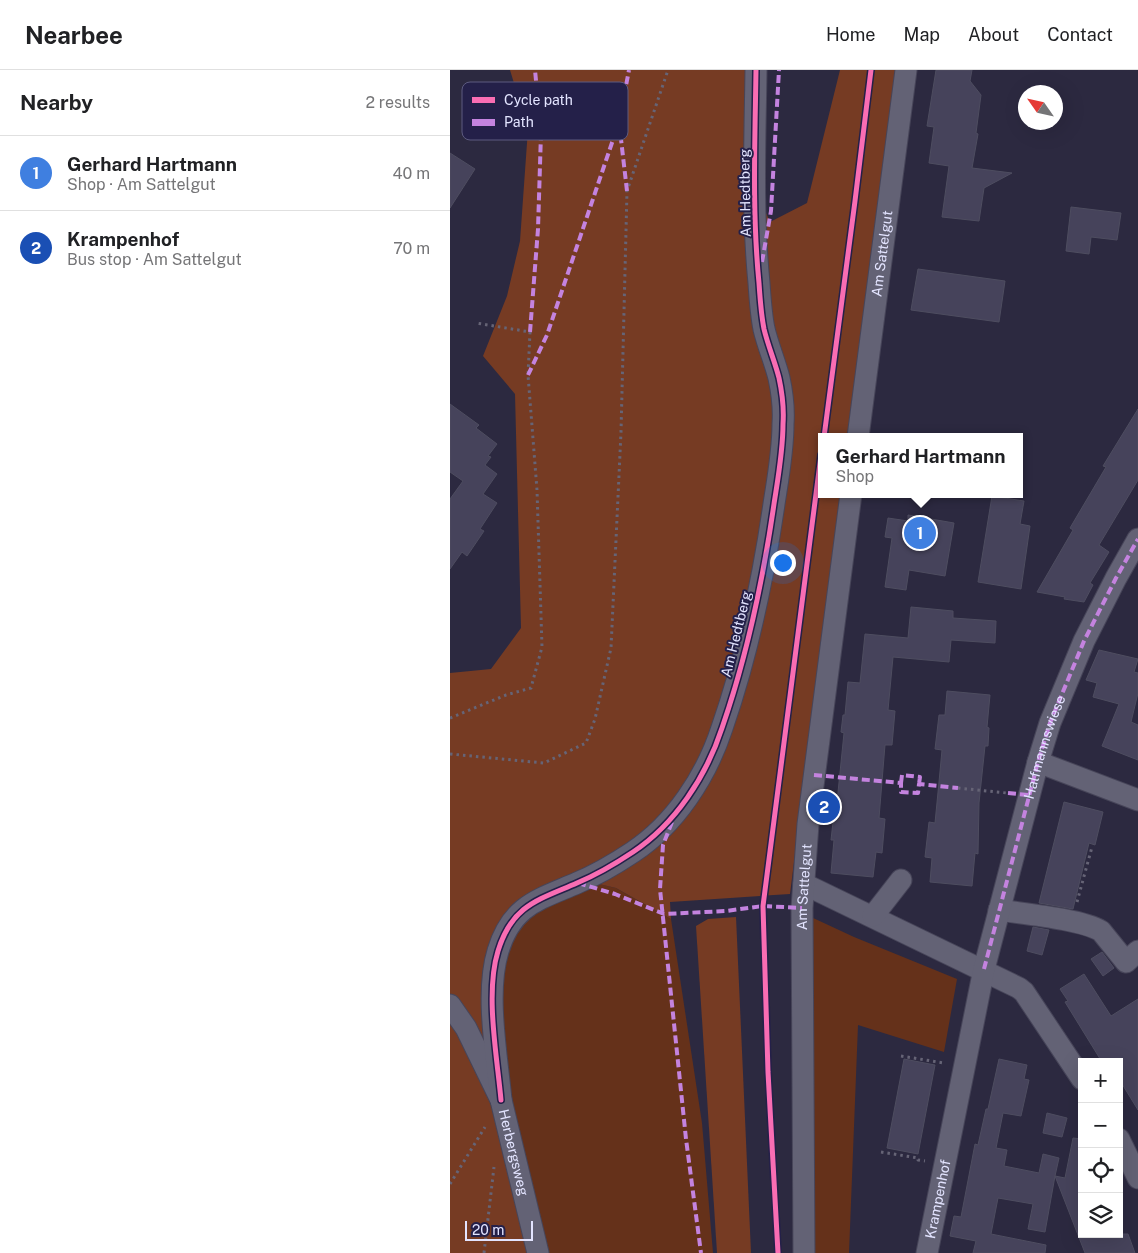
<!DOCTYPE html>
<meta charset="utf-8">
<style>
body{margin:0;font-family:"Public Sans",sans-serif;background:#f2f2f2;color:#202124}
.controls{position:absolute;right:15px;bottom:15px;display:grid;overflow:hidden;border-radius:0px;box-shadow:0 5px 20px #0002}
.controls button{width:45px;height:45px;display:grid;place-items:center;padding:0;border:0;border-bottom:1px solid #e0e0e0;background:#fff;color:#202124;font:25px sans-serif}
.compass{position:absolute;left:568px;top:15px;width:45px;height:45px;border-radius:50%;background:#fff;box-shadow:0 5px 20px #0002;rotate:304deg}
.scale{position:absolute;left:15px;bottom:12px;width:68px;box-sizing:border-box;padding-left:5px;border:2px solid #e3e4ff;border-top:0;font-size:14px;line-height:18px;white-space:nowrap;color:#e3e4ff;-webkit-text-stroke:4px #242049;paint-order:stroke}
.you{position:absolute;left:332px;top:492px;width:18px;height:18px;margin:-12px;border:4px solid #fff;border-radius:50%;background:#1a73e8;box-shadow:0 0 0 8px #1a73e833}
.badge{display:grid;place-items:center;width:32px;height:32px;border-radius:50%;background:#1a73e8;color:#fff;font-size:16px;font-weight:700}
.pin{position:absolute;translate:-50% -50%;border:2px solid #fff;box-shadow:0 1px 5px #0006}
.popup{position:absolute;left:368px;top:363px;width:205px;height:65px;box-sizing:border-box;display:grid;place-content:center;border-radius:0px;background:#fff;filter:drop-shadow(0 1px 4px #0005);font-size:16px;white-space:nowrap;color:#757577}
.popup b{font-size:19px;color:#202124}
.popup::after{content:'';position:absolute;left:50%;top:100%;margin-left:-10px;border:10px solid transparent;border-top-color:#fff}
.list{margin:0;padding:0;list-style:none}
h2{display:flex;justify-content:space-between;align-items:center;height:65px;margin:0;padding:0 20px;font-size:21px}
h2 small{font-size:16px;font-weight:400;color:#757577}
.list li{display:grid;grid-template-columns:32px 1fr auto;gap:15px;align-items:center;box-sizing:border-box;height:75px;padding:0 20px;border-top:1px solid #e0e0e0}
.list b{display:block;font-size:19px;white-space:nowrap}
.list p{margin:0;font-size:16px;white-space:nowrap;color:#757577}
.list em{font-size:16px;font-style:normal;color:#757577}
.icon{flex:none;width:28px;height:28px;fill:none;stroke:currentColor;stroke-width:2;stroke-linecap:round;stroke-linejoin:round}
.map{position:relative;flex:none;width:688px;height:1183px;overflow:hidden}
header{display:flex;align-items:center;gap:30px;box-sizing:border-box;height:70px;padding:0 25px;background:#fff;border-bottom:1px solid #e0e0e0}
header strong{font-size:24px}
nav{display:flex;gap:28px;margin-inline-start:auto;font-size:18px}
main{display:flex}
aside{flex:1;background:#fff}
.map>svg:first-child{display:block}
.green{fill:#65311a}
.forest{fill:#763b23}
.building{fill:#46435b;stroke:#4e4d60}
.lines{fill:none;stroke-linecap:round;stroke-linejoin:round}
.minor-casing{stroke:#474559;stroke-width:23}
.path{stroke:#666476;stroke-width:3;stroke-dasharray:2.5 4;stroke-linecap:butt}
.minor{stroke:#636275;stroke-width:21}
.quiet{stroke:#c483df;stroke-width:4;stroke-dasharray:8 4;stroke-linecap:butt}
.cycleway-casing{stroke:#242049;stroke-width:8}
.cycleway{stroke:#f96db3;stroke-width:5}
.labels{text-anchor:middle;stroke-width:4;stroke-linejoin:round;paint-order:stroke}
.street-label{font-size:14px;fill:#e3e4ff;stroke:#242049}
.key{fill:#242049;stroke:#5d5b80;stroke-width:1}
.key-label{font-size:14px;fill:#e3e4ff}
</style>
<header>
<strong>Nearbee</strong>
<nav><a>Home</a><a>Map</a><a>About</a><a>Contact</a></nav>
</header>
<main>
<aside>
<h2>Nearby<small>2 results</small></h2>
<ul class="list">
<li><span class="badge" style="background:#3f7fe0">1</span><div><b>Gerhard Hartmann</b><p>Shop · Am Sattelgut</p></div><em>40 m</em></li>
<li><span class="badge" style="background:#1a4fb4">2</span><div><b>Krampenhof</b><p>Bus stop · Am Sattelgut</p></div><em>70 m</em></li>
</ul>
</aside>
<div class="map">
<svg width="688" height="1183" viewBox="0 0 688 1183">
<rect width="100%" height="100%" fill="#2c2940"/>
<g class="green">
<path d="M123,808L166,818L221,849L252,1053L263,1183H83L44,1034L58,845Z"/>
<path d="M361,847L404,867L507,909L494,982L408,955L399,1183H365Z"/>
</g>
<g class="forest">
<path d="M60,0H299V104L320,152L357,133L390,0H448L398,367H371V424H390L340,824L220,832L221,849L166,818L123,808L88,821L40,887L83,1183H0V603L41,599L71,558L65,324L33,286L57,226L70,171L78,59Z"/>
<path d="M286,847L301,1183H267L246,856L258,849Z"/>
</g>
<g class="building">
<path d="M486,0H522L520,11L531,25L526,63L528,64L522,98L562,103L534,118L529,151L492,147L499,96L479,93L484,57L477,56Z"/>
<path d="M0,83L25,99L0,138Z"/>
<path d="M621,137L671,143L667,170L641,167L639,184L616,181Z"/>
<path d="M468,199L555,211L549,252L461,240Z"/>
<path d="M0,334L29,355L26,358L47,374L38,386L41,387L35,395L47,404L33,424L47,433L30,459L34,461L17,486L12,482L0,499V429L13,411L0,402Z"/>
<path d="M688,339V410L649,475L659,482L640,513L643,515L634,532L614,529L615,527L587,522L623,460L620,458L656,397L653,396Z"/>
<path d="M542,426L574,431L570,454L580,456L571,519L528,512Z"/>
<path d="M458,445L504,453L495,506L459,500L456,520L435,517L442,468L435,467L438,448L458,451Z"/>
<path d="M461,537L503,541V548L546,551L545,573L501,570L499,592L443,587L438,640L445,641L442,675H435L429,748L435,749L432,783L426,782L423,807L381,803L384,770H381L383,752H385L394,663L391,662L393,645H395L398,612L410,613L415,564L458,568Z"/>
<path d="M649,580L688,589L684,602L688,603V623L681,652L688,655V690L652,676L669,634L643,627L647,613L636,610Z"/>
<path d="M497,621L540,625L537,657L539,658L538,676H535L529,733L528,784L525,783L522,816L480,812L482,788L475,787L479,752L485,753L489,712L492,680L485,679L489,645H495Z"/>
<path d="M614,732L653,742L645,775L639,773L623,839L589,833Z"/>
<path d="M583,857L599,860L592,885L577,881Z"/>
<path d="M652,882L664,898L653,906L641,889Z"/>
<path d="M634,904L661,946L688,929V1040L669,1009V992H652L615,932L618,931L610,919Z"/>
<path d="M454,989L485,995L468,1084L437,1078Z"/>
<path d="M549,989L577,995L574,1009L579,1010L571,1046L553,1043L546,1078L557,1080L554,1096L589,1103L593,1084L609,1088L605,1106L615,1108L623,1068L632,1069V1164H678L685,1183H635L605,1106L595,1162L578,1159L583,1134L548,1128L541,1164L596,1175L595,1183H523L526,1171L500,1166L504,1146L511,1147L525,1074L528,1075L536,1039H538Z"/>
<path d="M597,1043L617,1048L612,1067L593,1063Z"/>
</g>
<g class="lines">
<defs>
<g id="minor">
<path id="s1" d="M408,367L456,0"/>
<path d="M588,692L688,730"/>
<path d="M354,814L569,918L574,922L632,1009"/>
<path d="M549,840C575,844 631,849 651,861L676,892L688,881"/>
<path d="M423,846L451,810"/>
<path id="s2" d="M0,935L16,958L51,1030L88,1183"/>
<path d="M51,1030C47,986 35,923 48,881C62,835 88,830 127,813C146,805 165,794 183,782C225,754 256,707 272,658C297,586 313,510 324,434C328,408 333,381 333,354C334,340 332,322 329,308C325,292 318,276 314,259C311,244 310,228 309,213C302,142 305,71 306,0"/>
<path d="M669,1069L688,1108"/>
<path id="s3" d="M354,1183L352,838L358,754L401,424"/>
<path id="s4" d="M477,1183L534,899L588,692L600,653L634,571L666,508L688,469"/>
</g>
</defs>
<use href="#minor" class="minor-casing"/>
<g class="path">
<path d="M0,648L56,625L81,618L92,577L87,420L78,305L80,262L26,253"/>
<path d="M0,684L94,693L136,673L145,649L161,578L171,362L177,121L218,0"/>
<path d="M508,718L557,723"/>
<path d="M627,832L642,777"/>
<path d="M451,986L494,993"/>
<path d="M431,1082L468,1088V1090L475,1091"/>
<path d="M0,1114L35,1057"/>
<path d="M34,1183L44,1097"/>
</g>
<use href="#minor" class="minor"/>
<g class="quiet">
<path d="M177,121L169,52L179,0"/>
<path d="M312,192L321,141L329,0"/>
<path d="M80,262L88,159L91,63L85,0"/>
<path d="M78,305L97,265L169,52"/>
<path d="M364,705L451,713V722L468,723L469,714L508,718"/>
<path d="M451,713L452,705L470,707L469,714"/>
<path d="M558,723L579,725"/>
<path d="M222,752L213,775L210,819L236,1069L251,1183"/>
<path d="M128,813L165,824L214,844L276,841L313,836L352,838"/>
<path id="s5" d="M534,899L588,692L600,653L634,571L666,508L688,469"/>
</g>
<defs>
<g id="cycleway">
<path d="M374,367L405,131L421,0"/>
<path d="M51,1030C47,986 35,923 48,881C62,835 88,830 127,813C146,805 165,794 183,782C225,754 256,707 272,658C297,586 313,510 324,434C328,408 333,381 333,354C334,340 332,322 329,308C325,292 318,276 314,259C311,244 310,228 309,213C302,142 305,71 306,0"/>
<path d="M328,1183L318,1002L313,836L371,385"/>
</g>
</defs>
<use href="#cycleway" class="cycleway-casing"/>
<use href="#cycleway" class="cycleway"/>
</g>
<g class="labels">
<g class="street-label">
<text transform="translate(295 123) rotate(-91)" y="5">Am Hedtberg</text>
<text dy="5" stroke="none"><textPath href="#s1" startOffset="185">Am Sattelgut</textPath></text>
<text transform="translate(286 564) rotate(-76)" y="5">Am Hedtberg</text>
<text dy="5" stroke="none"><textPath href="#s5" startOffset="230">Halfmannswiese</textPath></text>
<text dy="5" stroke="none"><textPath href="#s3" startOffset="366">Am Sattelgut</textPath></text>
<text dy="5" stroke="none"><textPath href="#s2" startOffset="162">Herbergsweg</textPath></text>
<text dy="5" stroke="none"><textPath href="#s4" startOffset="55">Krampenhof</textPath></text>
</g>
</g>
<rect x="12" y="12" width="166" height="58" rx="8" class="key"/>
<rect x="22" y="27" width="23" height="6" fill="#f96db3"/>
<rect x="22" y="49" width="23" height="7" fill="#c483df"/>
<g class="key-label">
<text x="54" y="35">Cycle path</text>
<text x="54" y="57">Path</text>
</g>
</svg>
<div class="controls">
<button>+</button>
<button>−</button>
<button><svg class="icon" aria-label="locate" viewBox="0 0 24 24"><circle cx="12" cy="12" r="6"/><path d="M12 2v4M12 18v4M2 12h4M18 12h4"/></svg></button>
<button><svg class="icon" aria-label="layers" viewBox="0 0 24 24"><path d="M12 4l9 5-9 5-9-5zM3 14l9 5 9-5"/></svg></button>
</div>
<svg class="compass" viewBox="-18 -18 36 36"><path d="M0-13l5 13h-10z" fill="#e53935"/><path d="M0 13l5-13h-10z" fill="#757577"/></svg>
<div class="scale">20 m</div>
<div class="you"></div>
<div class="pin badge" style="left:470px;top:463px;background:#3f7fe0">1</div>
<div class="popup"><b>Gerhard Hartmann</b>Shop</div>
<div class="pin badge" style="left:374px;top:737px;background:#1a4fb4">2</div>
</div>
</main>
